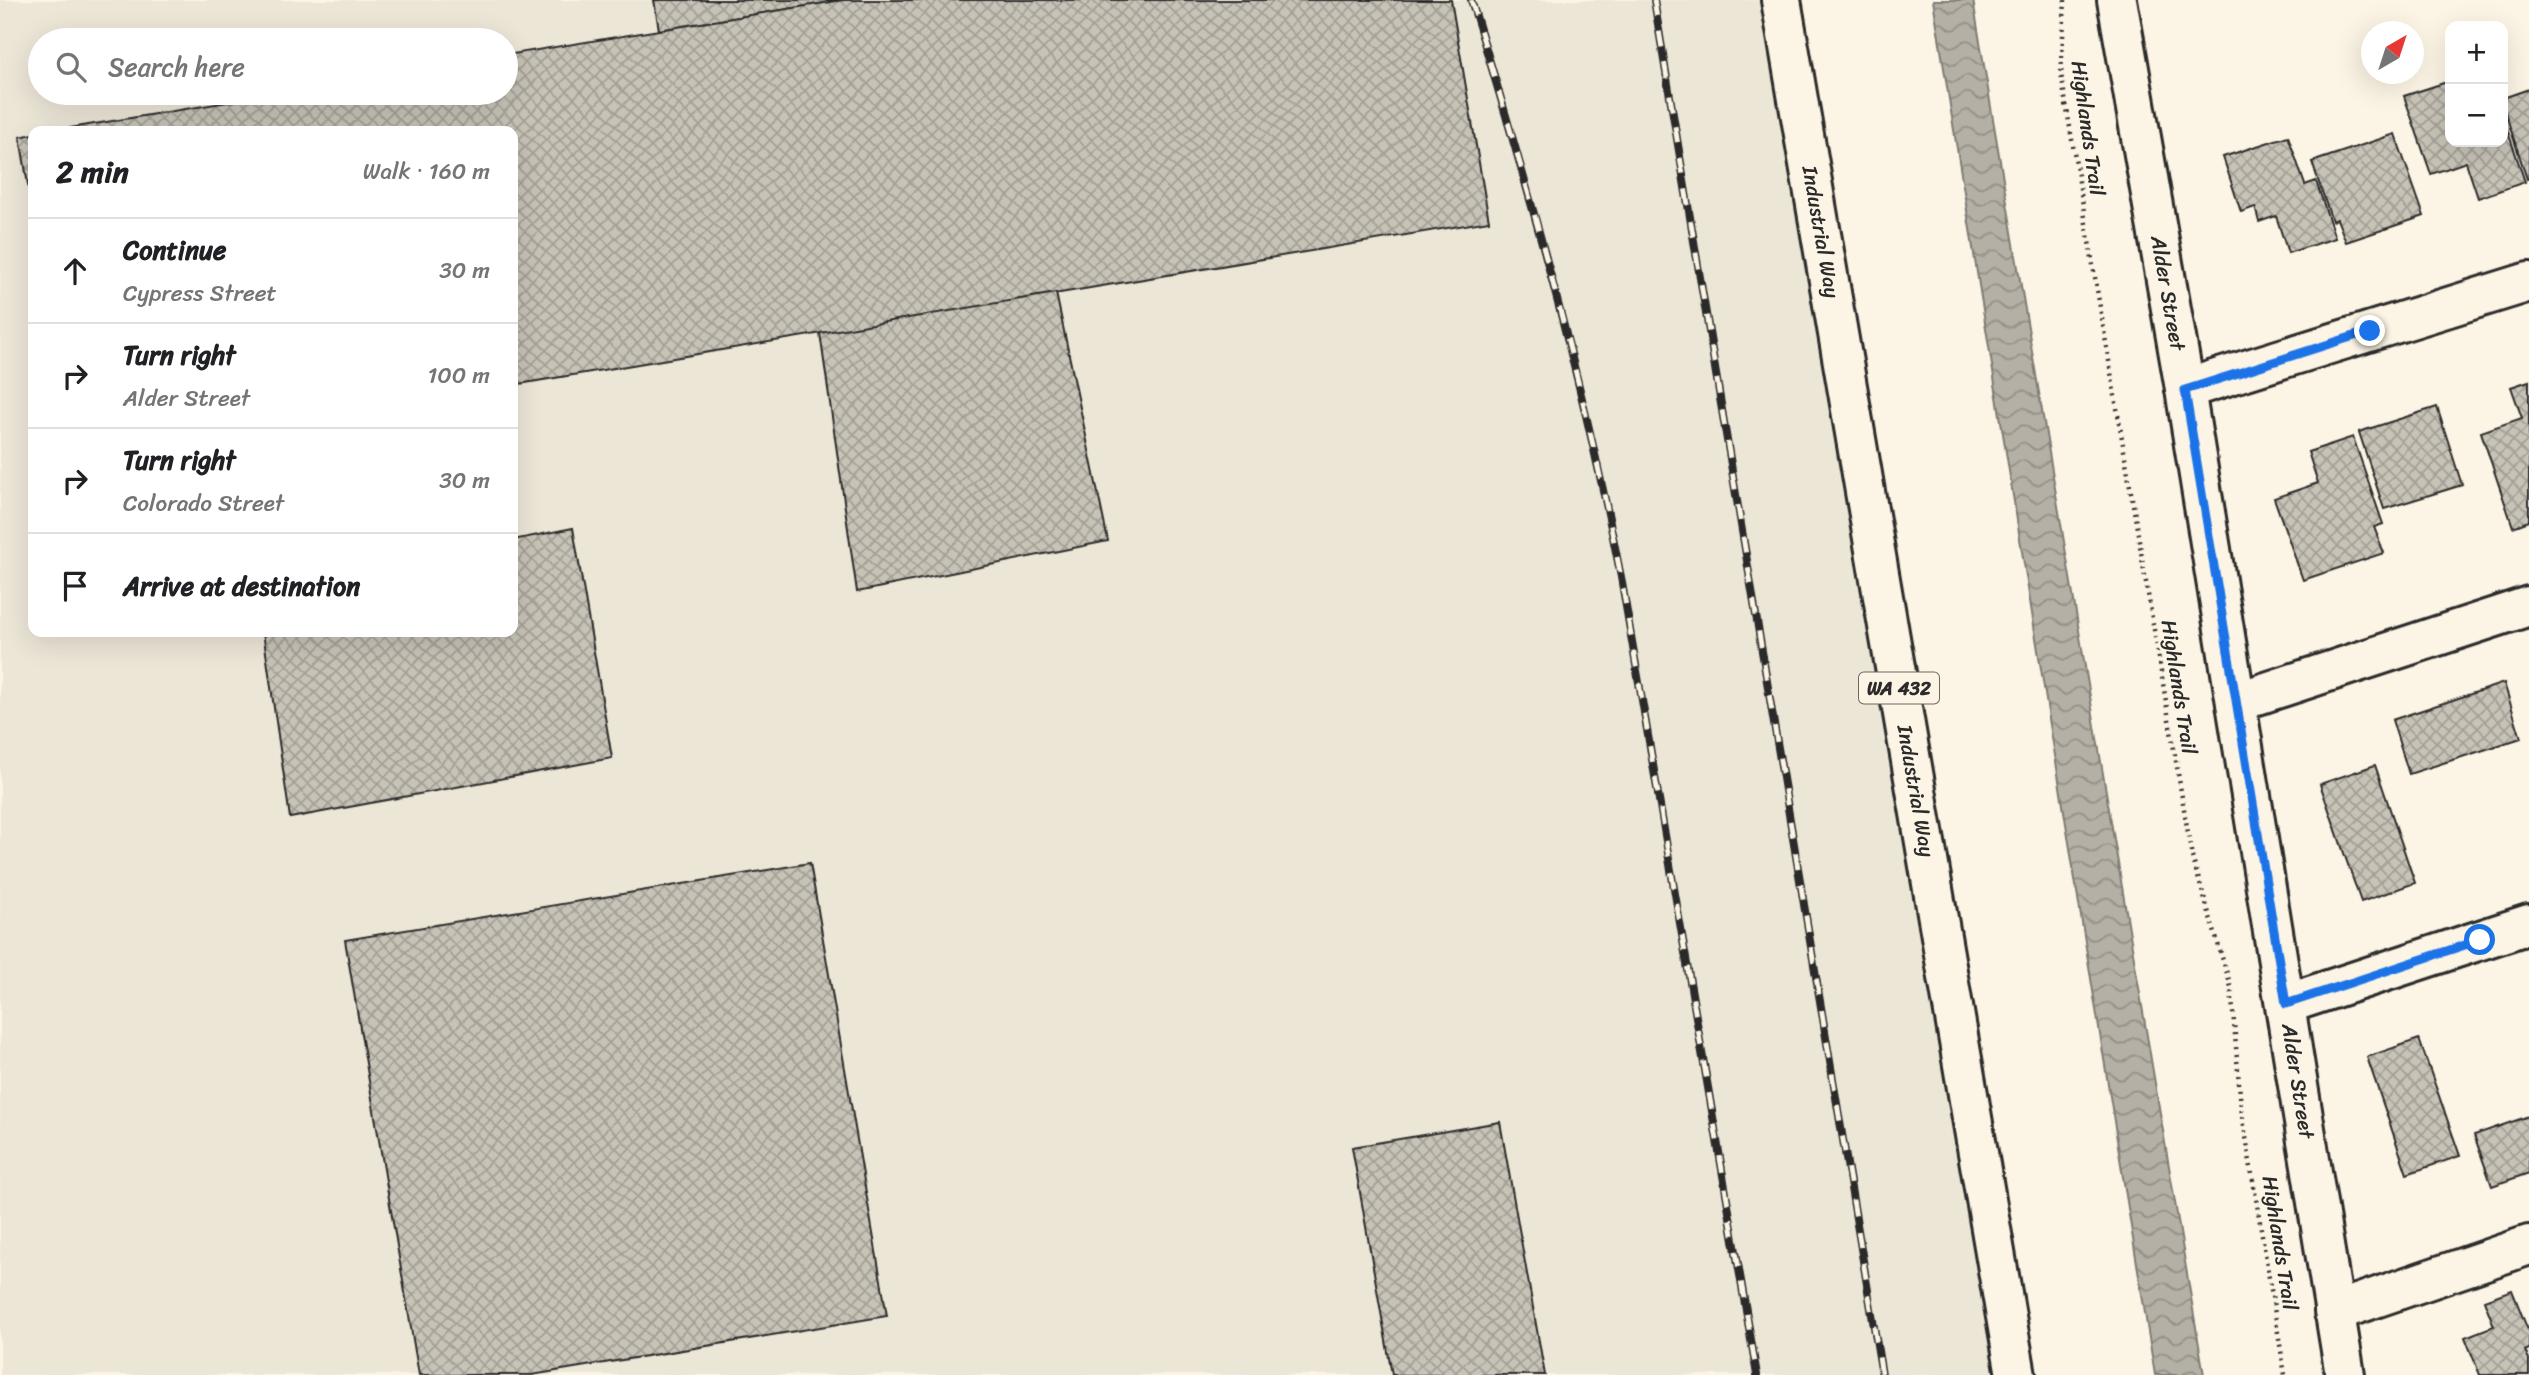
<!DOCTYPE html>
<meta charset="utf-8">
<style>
body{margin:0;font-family:Sriracha,sans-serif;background:#f6f6f6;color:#202124}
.controls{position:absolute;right:21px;top:21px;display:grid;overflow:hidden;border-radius:14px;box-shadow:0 7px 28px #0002}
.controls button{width:63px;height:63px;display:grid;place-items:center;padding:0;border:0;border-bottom:2px solid #e0e0e0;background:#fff;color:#202124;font:35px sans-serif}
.compass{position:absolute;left:2361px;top:21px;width:63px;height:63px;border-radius:50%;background:#fff;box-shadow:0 7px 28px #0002;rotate:39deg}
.stop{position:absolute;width:21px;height:21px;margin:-16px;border:5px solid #1a73e8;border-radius:50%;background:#fff}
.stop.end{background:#1a73e8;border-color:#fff;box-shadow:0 2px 7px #0008}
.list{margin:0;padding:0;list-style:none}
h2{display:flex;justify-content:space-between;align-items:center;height:91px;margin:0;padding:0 28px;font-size:30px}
h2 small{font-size:23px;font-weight:400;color:#757577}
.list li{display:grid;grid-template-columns:46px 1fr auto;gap:21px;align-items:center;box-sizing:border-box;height:105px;padding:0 28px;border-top:2px solid #e0e0e0}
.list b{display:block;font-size:26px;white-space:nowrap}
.list p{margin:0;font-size:23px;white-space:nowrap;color:#757577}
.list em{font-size:23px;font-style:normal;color:#757577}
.icon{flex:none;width:38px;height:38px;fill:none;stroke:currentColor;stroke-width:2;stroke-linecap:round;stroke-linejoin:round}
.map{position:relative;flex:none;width:2529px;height:1375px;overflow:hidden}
.search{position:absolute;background:#fff;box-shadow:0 7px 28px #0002;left:28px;top:28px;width:490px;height:77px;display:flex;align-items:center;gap:18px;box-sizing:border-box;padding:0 24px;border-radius:38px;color:#757577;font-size:26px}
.panel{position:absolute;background:#fff;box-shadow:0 7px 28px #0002;left:28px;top:126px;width:490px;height:511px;border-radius:14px}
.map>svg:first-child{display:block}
.built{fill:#ece6d7;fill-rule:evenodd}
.water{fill:url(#water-waves);stroke:#7d7b74;stroke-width:2}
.building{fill:url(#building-cross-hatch);stroke:#2b2b2b;stroke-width:2}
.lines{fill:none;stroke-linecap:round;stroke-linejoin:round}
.minor-casing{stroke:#2b2b2b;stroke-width:44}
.major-casing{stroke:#2b2b2b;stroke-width:44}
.path{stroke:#2b2b2b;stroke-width:4.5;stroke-dasharray:2 5;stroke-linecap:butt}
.minor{stroke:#fcf5e5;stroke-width:38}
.major{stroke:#fcf5e5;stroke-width:38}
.rail-casing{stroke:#2b2b2b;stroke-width:8}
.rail{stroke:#fcf5e5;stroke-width:5;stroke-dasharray:16;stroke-linecap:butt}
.route{stroke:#1a73e8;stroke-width:9}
.labels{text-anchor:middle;stroke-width:5;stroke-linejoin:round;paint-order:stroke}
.shield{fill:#fcf5e5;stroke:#6a6863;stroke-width:2}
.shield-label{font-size:19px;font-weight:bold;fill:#2b2b2b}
.street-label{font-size:21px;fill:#2b2b2b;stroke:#fcf5e5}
</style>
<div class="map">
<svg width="2529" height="1375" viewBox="0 0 2529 1375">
<defs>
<pattern id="water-waves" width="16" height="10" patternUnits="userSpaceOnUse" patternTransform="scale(1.75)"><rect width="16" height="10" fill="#b4b0a5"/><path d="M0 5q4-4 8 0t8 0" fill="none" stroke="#938f87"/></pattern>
<pattern id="building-cross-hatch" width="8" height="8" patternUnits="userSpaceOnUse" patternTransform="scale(1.75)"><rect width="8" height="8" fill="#c8c3b7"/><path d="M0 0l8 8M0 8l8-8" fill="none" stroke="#a39f95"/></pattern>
</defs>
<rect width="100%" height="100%" fill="#fcf5e5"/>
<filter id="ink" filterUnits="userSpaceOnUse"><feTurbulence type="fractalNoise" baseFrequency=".0143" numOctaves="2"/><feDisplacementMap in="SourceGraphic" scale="14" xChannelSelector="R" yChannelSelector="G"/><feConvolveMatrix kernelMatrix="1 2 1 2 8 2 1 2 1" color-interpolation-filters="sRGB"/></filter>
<g filter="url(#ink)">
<path class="built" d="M0,0H1777L2014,1375H0ZM40,40H506V93H40ZM33,131H513V632H33Z"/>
<path class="water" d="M1933,0H1973L2204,1375H2155Z"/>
<g class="building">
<path d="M654,0H843L659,30Z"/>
<path d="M843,0H1451L1489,221L513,385V131H52L282,93H506V55Z"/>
<path d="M2450,81V142H2503V117L2525,182L2478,198L2466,162L2431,174L2404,96Z"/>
<path d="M2529,89V178L2527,179L2503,106V98Z"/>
<path d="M33,134V215L20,137Z"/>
<path d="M2395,134L2424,216L2346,242L2337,219L2332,221L2312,162Z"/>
<path d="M2288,136L2305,185L2316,181L2335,238L2288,253L2276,216L2259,222L2255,207L2241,212L2223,157Z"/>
<path d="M1056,293L1108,541L857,592L820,333Z"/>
<path d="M2529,381V521L2513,527L2481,432L2522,418L2511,387Z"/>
<path d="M2437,407L2462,485L2384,509L2359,432Z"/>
<path d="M2353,437L2383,524L2374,527L2384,553L2303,580L2274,498L2318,483L2308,452Z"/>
<path d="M573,528L612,758L290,818L263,632H513V540Z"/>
<path d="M2504,683L2521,738L2409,774L2392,720Z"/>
<path d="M2375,765L2415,883L2361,902L2320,784Z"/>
<path d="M810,863L887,1316L532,1375H419L345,940Z"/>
<path d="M2419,1039L2460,1156L2407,1174L2367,1057Z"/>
<path d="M2529,1116V1173L2492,1186L2474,1135Z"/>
<path d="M1500,1122L1545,1375H1392L1352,1147Z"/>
<path d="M2512,1290L2529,1333V1349L2525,1351L2529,1360V1375H2480L2465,1337L2494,1326L2484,1300Z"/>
</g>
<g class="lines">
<defs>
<g id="minor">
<path d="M2117,0L2185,389L2345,1375"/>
<path d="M2185,389L2529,282"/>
<path d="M2236,702L2529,606"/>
<path d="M2286,1004L2529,924"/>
<path d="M2334,1312L2529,1245"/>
</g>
<path id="major" d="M1781,0L2016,1375"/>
</defs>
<use href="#minor" class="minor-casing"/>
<use href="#major" class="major-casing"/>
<path class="path" d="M2065,0L2061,74L2192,857L2231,987L2241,1107L2285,1375"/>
<use href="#minor" class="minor"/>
<use href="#major" class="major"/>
<defs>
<g id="rail">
<path d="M1471,0C1530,190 1583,382 1621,577L1757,1375"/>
<path d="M1654,0L1882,1375"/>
</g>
</defs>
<use href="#rail" class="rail-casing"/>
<use href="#rail" class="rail"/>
</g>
</g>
<g class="lines" filter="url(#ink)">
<path class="route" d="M2370,331L2185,390L2286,1004L2480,940"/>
</g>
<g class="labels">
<rect class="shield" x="1859" y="672.5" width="80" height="31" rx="5"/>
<g class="shield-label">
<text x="1899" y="695">WA 432</text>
</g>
<g class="street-label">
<text transform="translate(2088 128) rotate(82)" y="7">Highlands Trail</text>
<text transform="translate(1821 232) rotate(80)" y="7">Industrial Way</text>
<text transform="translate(2168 293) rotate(80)" y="7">Alder Street</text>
<text transform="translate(2179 687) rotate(81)" y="7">Highlands Trail</text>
<text transform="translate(1916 791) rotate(80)" y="7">Industrial Way</text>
<text transform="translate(2298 1081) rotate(81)" y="7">Alder Street</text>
<text transform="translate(2280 1243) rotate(81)" y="7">Highlands Trail</text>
</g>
</g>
</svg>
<div class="controls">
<button>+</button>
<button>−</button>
</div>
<svg class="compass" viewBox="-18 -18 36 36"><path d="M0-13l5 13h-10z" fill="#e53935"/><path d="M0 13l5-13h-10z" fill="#757577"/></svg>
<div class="stop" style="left:2480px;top:940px"></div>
<div class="stop end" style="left:2370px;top:331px"></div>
<div class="search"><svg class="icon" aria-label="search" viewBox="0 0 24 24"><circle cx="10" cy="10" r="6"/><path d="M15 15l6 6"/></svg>Search here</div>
<section class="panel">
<h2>2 min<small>Walk · 160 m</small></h2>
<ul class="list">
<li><svg class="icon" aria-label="ahead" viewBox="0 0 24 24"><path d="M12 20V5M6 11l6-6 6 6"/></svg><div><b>Continue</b><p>Cypress Street</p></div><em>30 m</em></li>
<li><svg class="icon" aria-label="right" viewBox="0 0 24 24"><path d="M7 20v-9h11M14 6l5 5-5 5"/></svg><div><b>Turn right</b><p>Alder Street</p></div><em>100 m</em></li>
<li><svg class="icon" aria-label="right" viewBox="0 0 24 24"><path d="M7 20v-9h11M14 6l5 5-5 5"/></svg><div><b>Turn right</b><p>Colorado Street</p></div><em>30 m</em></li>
<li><svg class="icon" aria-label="arrive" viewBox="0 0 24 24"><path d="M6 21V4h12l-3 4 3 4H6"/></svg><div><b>Arrive at destination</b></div></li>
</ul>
</section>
</div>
